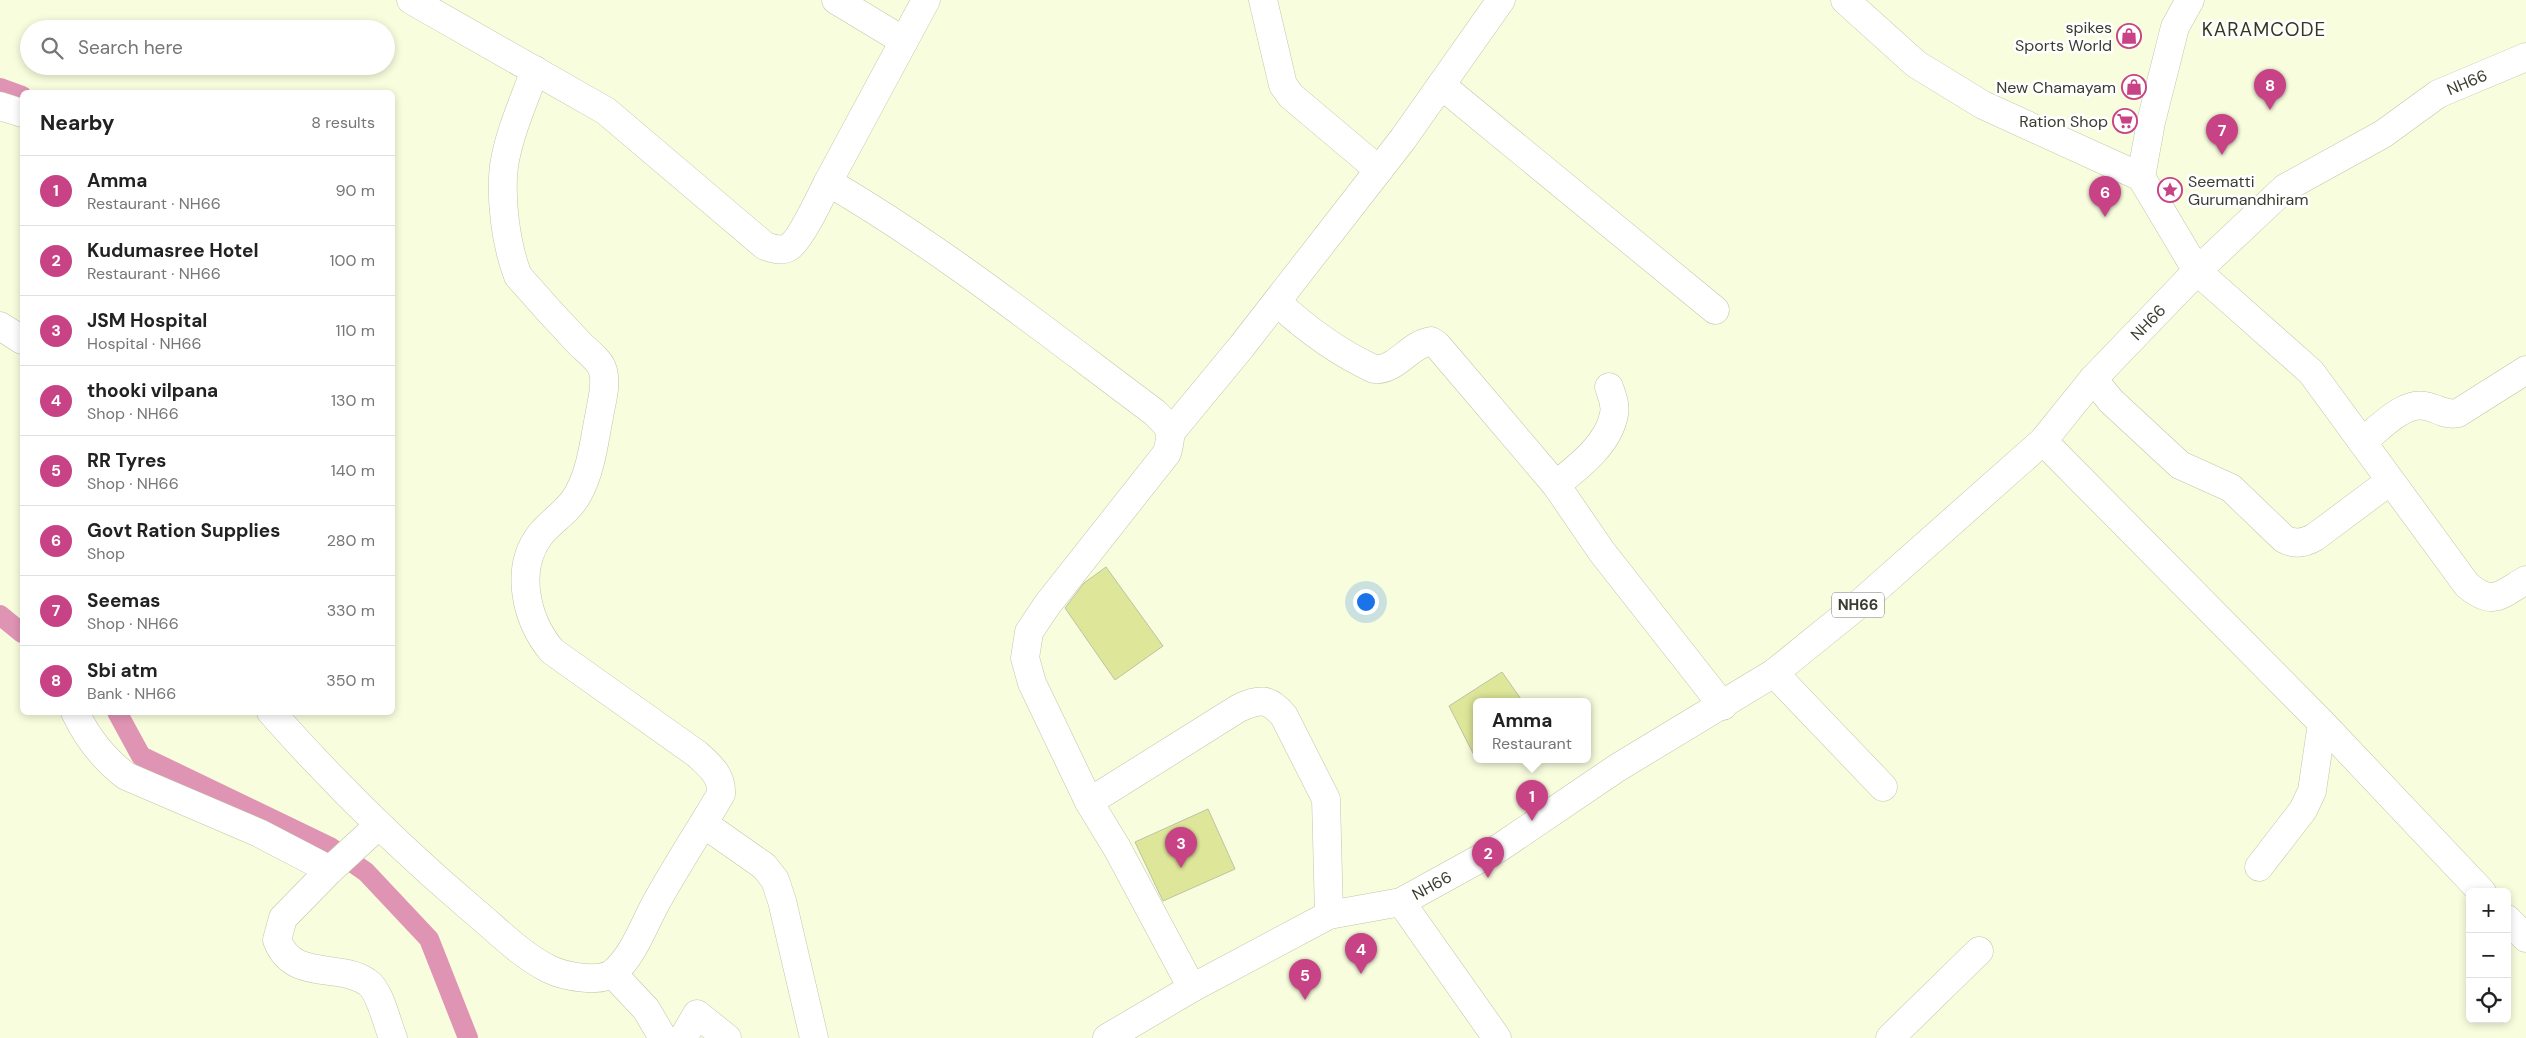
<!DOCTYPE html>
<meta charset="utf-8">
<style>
body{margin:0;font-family:"DM Sans",sans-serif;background:#f6f6f6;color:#222}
.controls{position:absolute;right:15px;bottom:15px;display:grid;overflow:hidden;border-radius:8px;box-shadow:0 2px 8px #0003}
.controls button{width:45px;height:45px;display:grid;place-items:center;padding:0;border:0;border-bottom:1px solid #e0e0e0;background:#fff;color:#222;font:25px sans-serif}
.you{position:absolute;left:1365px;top:601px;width:18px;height:18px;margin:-12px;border:4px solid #fff;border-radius:50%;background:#1a73e8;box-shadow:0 0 0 8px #1a73e833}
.badge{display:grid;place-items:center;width:32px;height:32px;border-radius:50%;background:#c84386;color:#fff;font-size:16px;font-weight:700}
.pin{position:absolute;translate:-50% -41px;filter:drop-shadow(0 1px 2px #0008)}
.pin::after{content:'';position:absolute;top:26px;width:18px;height:15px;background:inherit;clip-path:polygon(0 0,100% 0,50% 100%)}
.popup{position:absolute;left:1473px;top:698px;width:118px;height:65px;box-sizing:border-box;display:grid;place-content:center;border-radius:8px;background:#fff;filter:drop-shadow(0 1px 4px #0005);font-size:16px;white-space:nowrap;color:#767676}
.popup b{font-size:19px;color:#222}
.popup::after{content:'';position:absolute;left:50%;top:100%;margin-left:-10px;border:10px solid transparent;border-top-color:#fff}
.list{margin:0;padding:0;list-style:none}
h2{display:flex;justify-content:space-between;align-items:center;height:65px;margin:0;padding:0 20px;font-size:21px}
h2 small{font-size:16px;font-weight:400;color:#767676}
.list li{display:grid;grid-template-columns:32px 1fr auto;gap:15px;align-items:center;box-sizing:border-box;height:70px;padding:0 20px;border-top:1px solid #e0e0e0}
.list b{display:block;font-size:19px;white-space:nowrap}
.list p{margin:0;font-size:16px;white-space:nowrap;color:#767676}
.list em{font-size:16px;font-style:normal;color:#767676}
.icon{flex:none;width:28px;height:28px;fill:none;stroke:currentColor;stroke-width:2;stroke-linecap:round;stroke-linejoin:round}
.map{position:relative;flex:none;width:2526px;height:1038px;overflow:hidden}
.search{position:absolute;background:#fff;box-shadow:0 2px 8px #0003;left:20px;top:20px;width:375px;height:55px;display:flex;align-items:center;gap:12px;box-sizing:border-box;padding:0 18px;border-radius:28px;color:#767676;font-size:19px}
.panel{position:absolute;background:#fff;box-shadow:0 2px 8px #0003;left:20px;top:90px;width:375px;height:625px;border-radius:8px}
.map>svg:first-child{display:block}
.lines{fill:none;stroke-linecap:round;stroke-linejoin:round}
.canal{stroke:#e094b4;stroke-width:20}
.building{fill:#dee799;stroke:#bec2a5}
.minor-casing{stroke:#c1c5a8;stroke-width:29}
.highway-casing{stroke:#c1c5a8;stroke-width:29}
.minor{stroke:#fff;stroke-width:28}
.highway{stroke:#fff;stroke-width:28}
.labels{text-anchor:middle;stroke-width:5;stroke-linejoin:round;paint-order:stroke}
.shield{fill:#fff;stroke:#75766e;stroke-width:1}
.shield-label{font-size:15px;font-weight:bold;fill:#3a3c30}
.poi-label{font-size:16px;fill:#3a3c30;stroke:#fff;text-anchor:end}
.street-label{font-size:16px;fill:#3a3c30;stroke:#fff}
.quarter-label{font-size:19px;letter-spacing:1px;fill:#35381f;stroke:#fff}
</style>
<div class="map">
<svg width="2526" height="1038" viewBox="0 0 2526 1038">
<rect width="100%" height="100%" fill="#f8fdde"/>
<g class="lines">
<g class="canal">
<path d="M0,88L22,96"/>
<path d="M0,615L22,633"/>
<path d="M117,712L141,756L330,847L366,872L429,939L468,1038"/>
</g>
</g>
<g class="building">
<path d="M1106,567L1163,646L1115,680L1065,608L1084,583Z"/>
<path d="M1502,672L1523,702H1477V761L1449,706Z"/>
<path d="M1208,809L1235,869L1163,901L1135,842Z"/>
</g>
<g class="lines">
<defs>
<g id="minor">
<path d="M411,0L606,111L765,246C772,248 782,252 789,247C800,241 821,196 828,182C943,249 1048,333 1154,412C1171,428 1173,430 1167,453L1047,605L1029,632L1025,658L1032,683L1089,802L1117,848L1192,988"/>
<path d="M836,0L904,41"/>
<path d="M1263,0L1283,85L1291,96L1379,170"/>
<path d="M1845,0L1916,64L1983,105L2141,177"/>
<path d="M2190,0L2175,27L2151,122L2141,177L2197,271L2311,372L2467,585C2493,607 2500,595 2526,580"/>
<path d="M1441,85L1715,310"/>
<path d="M0,106L22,113"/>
<path d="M828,182L926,0"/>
<path d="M1277,302C1306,329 1337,352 1374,369C1395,372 1410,344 1431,341L1437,345L1556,485L1602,552L1723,706"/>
<path d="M0,326L22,340"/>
<path d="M2093,379L2111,401L2180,465L2231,488L2284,539C2295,545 2305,543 2315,537L2390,481"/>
<path d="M1171,432L1242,346L1403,139L1501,0"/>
<path d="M2043,441L2322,723L2482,892"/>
<path d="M2362,442C2379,429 2402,402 2425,406C2438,408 2444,416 2458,413L2526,370"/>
<path d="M1556,485C1578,467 1609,444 1614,414C1616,405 1612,396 1609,387"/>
<path d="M1774,673L1883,787"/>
<path d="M75,712C87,738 104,759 126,776L259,833L330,870"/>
<path d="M271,712C334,783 402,850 474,911C498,931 521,955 549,969C563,976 601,984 614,972C634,955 644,924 657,901C677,865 700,830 721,794C722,775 710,766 697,754L552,651C526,620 514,569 540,535C552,520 569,511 578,494C591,471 594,442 599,417C601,403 608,383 602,368C599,360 586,350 579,343C558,321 538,299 518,276C506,245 500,199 504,166C509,133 524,101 535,70"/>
<path d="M1089,802L1239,708C1260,699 1268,697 1284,716L1326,799L1329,915"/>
<path d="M704,824L764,866L775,880L782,901L814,1038"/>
<path d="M379,825L330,870L283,918L277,940C293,982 338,962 367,982C380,990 387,1024 393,1038"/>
<path d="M2259,867L2303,810L2312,791L2322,723"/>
<path d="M1401,902L1497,1038"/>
<path d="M2507,919L2526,938"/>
<path d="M613,974L646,1009L663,1038"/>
<path d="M683,1038L697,1014L727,1038"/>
<path d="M1890,1038L1979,951"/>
</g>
<g id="highway">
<path id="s1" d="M1107,1038L1192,988L1329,915L1401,902L1499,848L1617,768L1774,673L1858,605L2043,441L2093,379L2197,271L2285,188L2383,134L2438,94L2526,57"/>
</g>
</defs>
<use href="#minor" class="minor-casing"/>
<use href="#highway" class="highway-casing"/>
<use href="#minor" class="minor"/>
<use href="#highway" class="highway"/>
</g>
<defs>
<symbol id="shop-ring" viewBox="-11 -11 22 22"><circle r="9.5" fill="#fff" stroke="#c84386" stroke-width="1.5"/><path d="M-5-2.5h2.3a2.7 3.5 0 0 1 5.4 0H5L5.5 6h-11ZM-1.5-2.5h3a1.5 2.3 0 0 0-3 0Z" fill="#c84386"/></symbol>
<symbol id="supermarket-ring" viewBox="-11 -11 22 22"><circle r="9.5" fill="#fff" stroke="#c84386" stroke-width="1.5"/><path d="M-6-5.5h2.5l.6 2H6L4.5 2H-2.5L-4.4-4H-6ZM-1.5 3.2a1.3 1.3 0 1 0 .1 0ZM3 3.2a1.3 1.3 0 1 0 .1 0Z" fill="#c84386"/></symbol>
<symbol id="sight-ring" viewBox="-11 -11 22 22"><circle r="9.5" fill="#fff" stroke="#c84386" stroke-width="1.5"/><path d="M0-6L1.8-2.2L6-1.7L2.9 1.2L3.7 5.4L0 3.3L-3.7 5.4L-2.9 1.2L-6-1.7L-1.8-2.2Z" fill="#c84386"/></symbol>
</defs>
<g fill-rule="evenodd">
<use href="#shop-ring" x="2115" y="22" width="28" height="28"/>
<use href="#shop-ring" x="2120" y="73" width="28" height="28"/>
<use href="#supermarket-ring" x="2111" y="107" width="28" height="28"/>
<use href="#sight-ring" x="2156" y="176" width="28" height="28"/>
</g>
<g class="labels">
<rect class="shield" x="1832" y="592.5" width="52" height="25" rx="4"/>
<g class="shield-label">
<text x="1858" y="610">NH66</text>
</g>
<g class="poi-label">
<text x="2112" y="33">spikes<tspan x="2112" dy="18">Sports World</tspan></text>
<text x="2116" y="93">New Chamayam</text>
<text x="2108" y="127">Ration Shop</text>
<text x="2188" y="187" text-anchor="start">Seematti<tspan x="2188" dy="18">Gurumandhiram</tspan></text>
</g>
<g class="street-label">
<text dy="6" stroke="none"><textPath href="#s1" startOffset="1682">NH66</textPath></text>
<text dy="6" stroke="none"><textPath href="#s1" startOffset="1279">NH66</textPath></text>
<text dy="6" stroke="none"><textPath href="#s1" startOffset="362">NH66</textPath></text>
</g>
<g class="quarter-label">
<text x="2264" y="36">KARAMCODE</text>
</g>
</g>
</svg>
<div class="controls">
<button>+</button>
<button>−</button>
<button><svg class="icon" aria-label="locate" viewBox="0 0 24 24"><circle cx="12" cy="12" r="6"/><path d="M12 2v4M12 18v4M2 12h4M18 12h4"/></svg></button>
</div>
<div class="you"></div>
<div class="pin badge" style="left:1532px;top:821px">1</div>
<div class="popup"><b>Amma</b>Restaurant</div>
<div class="pin badge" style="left:1488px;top:878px">2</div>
<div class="pin badge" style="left:1181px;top:868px">3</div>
<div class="pin badge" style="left:1361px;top:974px">4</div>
<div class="pin badge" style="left:1305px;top:1000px">5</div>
<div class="pin badge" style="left:2105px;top:217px">6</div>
<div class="pin badge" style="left:2222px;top:155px">7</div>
<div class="pin badge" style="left:2270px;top:110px">8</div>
<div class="search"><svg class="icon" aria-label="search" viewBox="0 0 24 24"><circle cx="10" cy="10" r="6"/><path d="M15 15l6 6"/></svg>Search here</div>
<section class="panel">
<h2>Nearby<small>8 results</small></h2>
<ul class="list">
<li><span class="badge">1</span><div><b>Amma</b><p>Restaurant · NH66</p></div><em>90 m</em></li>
<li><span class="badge">2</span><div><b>Kudumasree Hotel</b><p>Restaurant · NH66</p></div><em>100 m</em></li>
<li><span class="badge">3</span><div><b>JSM Hospital</b><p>Hospital · NH66</p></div><em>110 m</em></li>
<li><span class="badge">4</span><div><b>thooki vilpana</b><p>Shop · NH66</p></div><em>130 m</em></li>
<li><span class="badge">5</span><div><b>RR Tyres</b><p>Shop · NH66</p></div><em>140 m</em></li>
<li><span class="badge">6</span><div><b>Govt Ration Supplies</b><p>Shop</p></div><em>280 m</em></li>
<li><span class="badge">7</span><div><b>Seemas</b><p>Shop · NH66</p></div><em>330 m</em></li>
<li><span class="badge">8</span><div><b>Sbi atm</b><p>Bank · NH66</p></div><em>350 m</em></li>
</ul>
</section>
</div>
